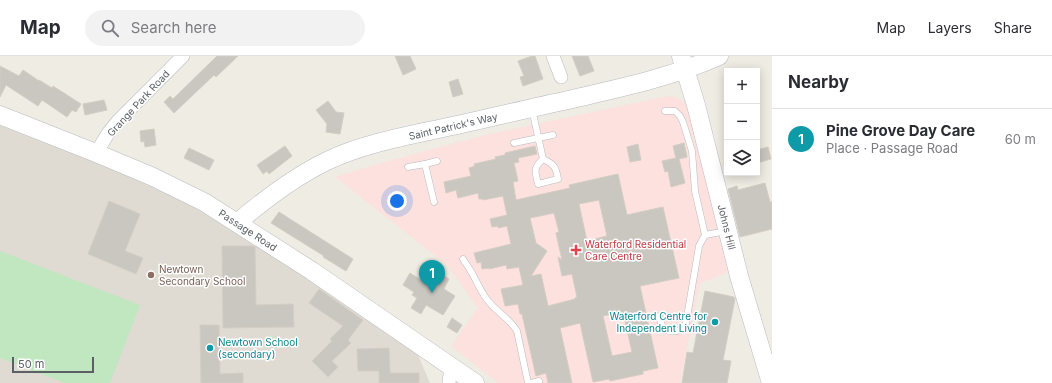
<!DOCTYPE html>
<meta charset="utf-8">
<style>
body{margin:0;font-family:Inter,sans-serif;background:#f2f2f3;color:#2b2b33}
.controls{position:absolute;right:12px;top:12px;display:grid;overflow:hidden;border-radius:0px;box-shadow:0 2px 10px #0003}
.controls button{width:36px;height:36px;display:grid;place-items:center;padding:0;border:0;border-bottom:1px solid #e1e1e2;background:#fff;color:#2b2b33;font:20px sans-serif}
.scale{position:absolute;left:12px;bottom:10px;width:82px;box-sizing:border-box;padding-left:4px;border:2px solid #5b6065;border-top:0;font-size:11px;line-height:14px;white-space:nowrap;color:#5b6065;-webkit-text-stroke:3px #fff;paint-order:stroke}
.you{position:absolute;left:397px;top:145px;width:14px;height:14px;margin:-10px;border:3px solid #fff;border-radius:50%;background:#1a73e8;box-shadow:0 0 0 6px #1a73e833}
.badge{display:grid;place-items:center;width:26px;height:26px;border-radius:50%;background:#f03128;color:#fff;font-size:13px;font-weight:700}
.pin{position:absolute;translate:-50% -33px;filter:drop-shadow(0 1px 2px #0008)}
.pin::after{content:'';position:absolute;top:21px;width:14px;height:12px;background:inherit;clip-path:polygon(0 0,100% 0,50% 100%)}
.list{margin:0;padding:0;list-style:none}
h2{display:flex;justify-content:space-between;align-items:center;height:52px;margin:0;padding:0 16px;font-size:17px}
h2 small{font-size:13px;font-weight:400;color:#7c7c81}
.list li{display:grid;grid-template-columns:26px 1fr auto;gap:12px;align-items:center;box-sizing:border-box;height:60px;padding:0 16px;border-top:1px solid #e1e1e2}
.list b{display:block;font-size:15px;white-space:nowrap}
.list p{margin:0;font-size:13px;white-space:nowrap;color:#7c7c81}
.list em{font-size:13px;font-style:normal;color:#7c7c81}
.icon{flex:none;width:22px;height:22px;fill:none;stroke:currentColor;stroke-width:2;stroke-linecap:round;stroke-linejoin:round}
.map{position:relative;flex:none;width:772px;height:327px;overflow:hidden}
header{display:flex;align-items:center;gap:24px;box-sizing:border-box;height:56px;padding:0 20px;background:#fff;border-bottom:1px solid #e1e1e2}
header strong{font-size:19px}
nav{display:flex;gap:22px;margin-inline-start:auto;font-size:14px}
.search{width:280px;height:36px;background:#f2f2f3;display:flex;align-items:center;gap:10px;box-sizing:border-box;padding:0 14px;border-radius:22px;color:#7c7c81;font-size:15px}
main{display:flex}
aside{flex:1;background:#fff}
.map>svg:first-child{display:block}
.education{fill:#dfdbd2}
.medical{fill:#fce1df}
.green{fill:#c0e7bf}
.building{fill:#cac7c1;stroke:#d4cdc2;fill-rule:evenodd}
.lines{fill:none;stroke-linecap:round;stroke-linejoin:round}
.lane-casing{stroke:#b6babe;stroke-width:7}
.street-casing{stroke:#b6babe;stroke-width:14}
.secondary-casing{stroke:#b7bbc0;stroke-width:19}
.lane{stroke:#fff;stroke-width:6}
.street{stroke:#fff;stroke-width:13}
.secondary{stroke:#fff;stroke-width:18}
.health-dot{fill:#e0444e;stroke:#fff;stroke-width:1.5}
.education-dot{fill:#8d6e63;stroke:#fff;stroke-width:1.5}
.culture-dot{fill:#0f9aa8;stroke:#fff;stroke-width:1.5}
.labels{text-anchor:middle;stroke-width:3;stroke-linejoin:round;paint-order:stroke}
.street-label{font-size:10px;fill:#5b6065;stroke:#fff}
.health-label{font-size:10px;fill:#be3a42;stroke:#fff;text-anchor:start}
.education-label{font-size:10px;fill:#785e54;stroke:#fff;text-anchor:start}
.culture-label{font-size:10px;fill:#0d838f;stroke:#fff;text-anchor:end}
</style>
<header>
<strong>Map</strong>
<div class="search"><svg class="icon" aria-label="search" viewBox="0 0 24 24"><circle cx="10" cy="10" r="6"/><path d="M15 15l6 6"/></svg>Search here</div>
<nav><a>Map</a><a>Layers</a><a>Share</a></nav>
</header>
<main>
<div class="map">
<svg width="772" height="327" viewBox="0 0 772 327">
<rect width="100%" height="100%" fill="#efece3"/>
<path class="education" d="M0,69L110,112L189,148L349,248L418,299L430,327H0Z"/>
<path class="medical" d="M668,40L676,41L684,46L689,53L729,216L700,227L680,327H498L451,290L478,252L447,209L335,121L374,109L485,79Z"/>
<path class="green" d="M0,195L140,249L110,327H65L0,302Z"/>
<g class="building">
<path d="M217,0H238L216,21L214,19L174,57L164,46L170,40L173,43Z"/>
<path d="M395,0H410L416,13L403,19Z"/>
<path d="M532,0H535L543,23L523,30L520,21L524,20L518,5Z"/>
<path d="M572,0H588L594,15L580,20Z"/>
<path d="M0,10L19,20L23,14L39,25V24L52,32L53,30L81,48L76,56L72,54L67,61L42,44L38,50L6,29L0,41Z"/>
<path d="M458,23L463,38L453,41L449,26Z"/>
<path d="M104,44L107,54L85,59L83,48Z"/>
<path d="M328,45L336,56L344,57L340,78L326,76L327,68L316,54Z"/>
<path d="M154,73L156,89L145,91L144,85L141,86L140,75Z"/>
<path d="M684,87L687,101L679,103L685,127L671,131L668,115L665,116L662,105L676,102L673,90Z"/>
<path d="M638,88L641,104L630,106L627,91Z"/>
<path d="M285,90L292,100L269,118L267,115L263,118L257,109Z"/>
<path d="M535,90L537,98L518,102L519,106L514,107L518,125L513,126L516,144L570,132L569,129L618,118L627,159L663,151L679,222L640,230L658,312L643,315V318L610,325L609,323L593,326L580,267L560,272L572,327H548L546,317L536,320L522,258H520L518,248L505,250L501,233L523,229L519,211L507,213L506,209L489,213V212L482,213L481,206L477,207L474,197L511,188L507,170L498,172V170L492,171L490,163L507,159L503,140L483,144V143H479L478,137L458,142L456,134L446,137L444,126L471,120L469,112L475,110L474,108L496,103L495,101L505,99V97ZM599,144L607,180L587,185L579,148ZM554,157L559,176L556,177L562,204L558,201L562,220L572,218L577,241L575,242V243L548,250L541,218L531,220L547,195L536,187L530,162ZM623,256L632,296L612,300L603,260Z"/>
<path d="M768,91L771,103L757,107V94Z"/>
<path d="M189,92L214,104L209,114L184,102Z"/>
<path d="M765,127L770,146H772V173L740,181L728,133L737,130L738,134Z"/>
<path d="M109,145L140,158L125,195L143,202L136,218L88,198Z"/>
<path d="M279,156L353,203L346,215L323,201L324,200L271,167Z"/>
<path d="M222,190H253L255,191L256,249L293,248L294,271L223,272Z"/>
<path d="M431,212L449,223L444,233L455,240L443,259L426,249L421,258L411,252L417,242L412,239L414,236L403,229L410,217L421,224L426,215L429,217Z"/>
<path d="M319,233L363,264L348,284L351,287L332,305L338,311L328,321L312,305L332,285L330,283L343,270L309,247Z"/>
<path d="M705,235L734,241L735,243L723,304L731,305L727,327H682L687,296L693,297Z"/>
<path d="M452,262L462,269L457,277L447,271Z"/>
<path d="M200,269H219L220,318L243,317V327H201Z"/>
<path d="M389,292L390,317H419V327H379V315H358L357,293Z"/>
</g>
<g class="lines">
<defs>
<g id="lane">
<path d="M532,53L543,103C554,108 556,111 558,123L538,128C535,115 533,112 543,103"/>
<path d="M514,87L553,79"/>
<path d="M408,111L425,108"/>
<path d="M434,146L425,108L437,105"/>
<path d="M705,179L726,175"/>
<path d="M463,203C466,208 470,213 473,219C478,228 482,238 489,246C498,257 510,263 517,275L528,327"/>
<path d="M659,260C660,263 660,266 662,269C669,279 681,277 686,267L699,190L705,179L695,135L692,95L683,66L680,60L675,55H665"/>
<path d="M531,327L539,325"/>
</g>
<g id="street">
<path d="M553,0L561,21"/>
<path d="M96,97L109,76L118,65L183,0"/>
<path d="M449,327L451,310"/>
</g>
<g id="secondary">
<path d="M681,0L696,49L739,220L771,327"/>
<path d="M0,59L96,97L151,120L204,146L312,215L475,327"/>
<path d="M237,167C265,143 294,121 327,105C362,88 406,80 443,72C485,63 526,53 568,44C620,32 669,22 719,0"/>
</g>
</defs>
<use href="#lane" class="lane-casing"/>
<use href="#street" class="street-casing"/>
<use href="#secondary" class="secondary-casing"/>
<use href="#lane" class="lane"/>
<use href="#street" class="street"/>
<use href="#secondary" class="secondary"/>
</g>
<path class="health-dot" d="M574 188h4v4h4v4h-4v4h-4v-4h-4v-4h4z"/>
<circle class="education-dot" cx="151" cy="219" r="4"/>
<g class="culture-dot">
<circle cx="715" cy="266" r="4"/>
<circle cx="210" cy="292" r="4"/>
</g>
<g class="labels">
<g class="street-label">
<text transform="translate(138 47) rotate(-47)" y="4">Grange Park Road</text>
<text transform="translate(453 70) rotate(-13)" y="4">Saint Patrick's Way</text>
<text transform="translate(727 171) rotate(76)" y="4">Johns Hill</text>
<text transform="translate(248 174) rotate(33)" y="4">Passage Road</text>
</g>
<g class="health-label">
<text x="585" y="192">Waterford Residential<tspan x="585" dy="12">Care Centre</tspan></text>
</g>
<g class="education-label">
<text x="159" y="217">Newtown<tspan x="159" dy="12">Secondary School</tspan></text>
</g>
<g class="culture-label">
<text x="707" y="264">Waterford Centre for<tspan x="707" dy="12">Independent Living</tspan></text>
<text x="218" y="290" text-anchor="start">Newtown School<tspan x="218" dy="12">(secondary)</tspan></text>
</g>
</g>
</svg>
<div class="controls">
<button>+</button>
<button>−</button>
<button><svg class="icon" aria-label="layers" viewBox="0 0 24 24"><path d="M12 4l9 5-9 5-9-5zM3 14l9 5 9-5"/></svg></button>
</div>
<div class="scale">50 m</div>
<div class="you"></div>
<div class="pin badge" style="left:432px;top:237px;background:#0f9aa8">1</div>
</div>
<aside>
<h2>Nearby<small></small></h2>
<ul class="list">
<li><span class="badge" style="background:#0f9aa8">1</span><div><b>Pine Grove Day Care</b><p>Place · Passage Road</p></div><em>60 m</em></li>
</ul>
</aside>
</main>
